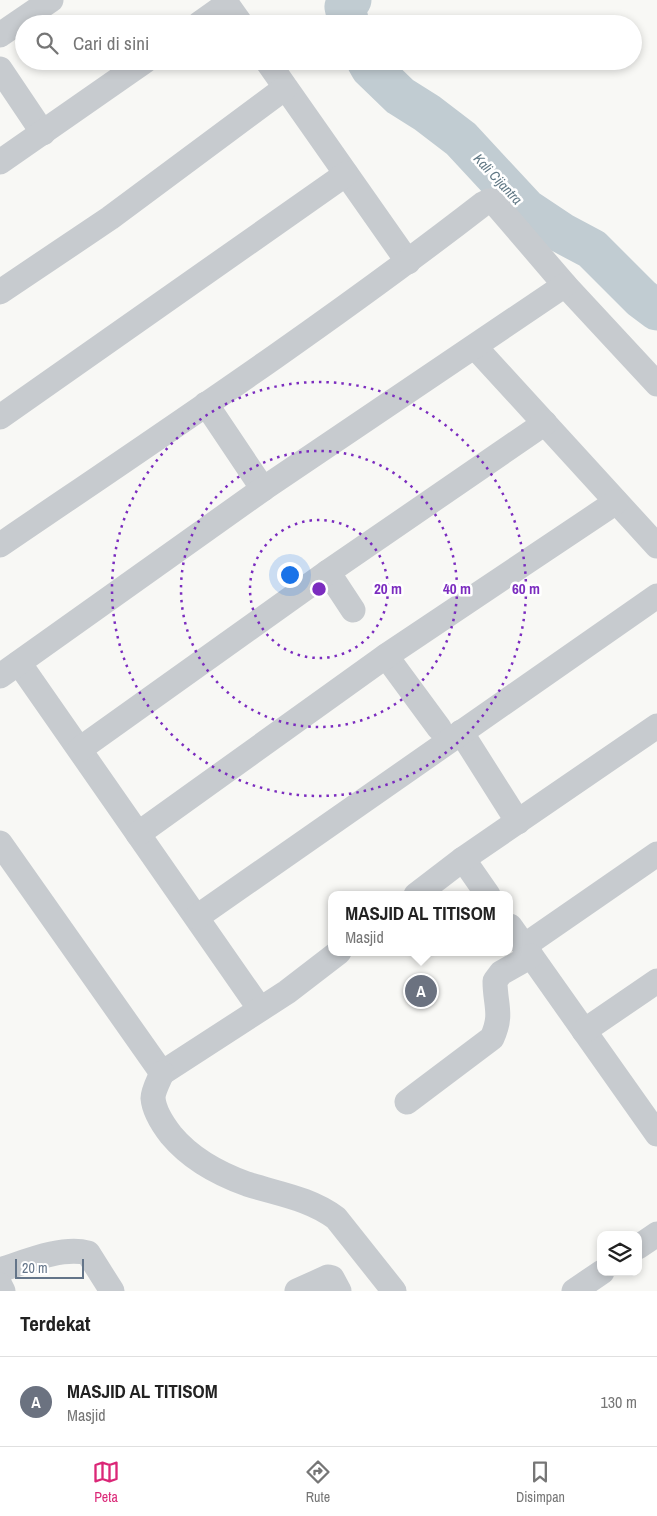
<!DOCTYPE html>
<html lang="id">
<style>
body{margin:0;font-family:"Archivo Narrow",sans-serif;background:#f2f2f2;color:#222}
.controls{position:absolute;right:15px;bottom:15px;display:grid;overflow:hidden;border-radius:10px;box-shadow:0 2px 8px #0003}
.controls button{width:45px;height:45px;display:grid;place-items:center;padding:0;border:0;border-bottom:1px solid #e0e0e0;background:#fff;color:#222;font:25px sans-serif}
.scale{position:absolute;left:15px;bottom:12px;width:69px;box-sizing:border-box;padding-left:5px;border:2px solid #647589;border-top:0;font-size:14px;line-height:18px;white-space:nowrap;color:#647589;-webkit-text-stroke:4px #fff;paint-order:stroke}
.you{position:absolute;left:289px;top:574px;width:18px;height:18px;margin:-12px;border:4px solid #fff;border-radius:50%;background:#1a73e8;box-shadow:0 0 0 8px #1a73e833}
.badge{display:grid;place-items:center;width:32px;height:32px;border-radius:50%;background:#db2777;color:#fff;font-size:16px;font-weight:700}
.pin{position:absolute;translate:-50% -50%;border:2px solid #fff;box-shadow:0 1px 5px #0006}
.popup{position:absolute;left:328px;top:891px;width:185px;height:65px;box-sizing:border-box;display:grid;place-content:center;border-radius:10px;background:#fff;filter:drop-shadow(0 1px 4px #0005);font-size:16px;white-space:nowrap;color:#767676}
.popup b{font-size:19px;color:#222}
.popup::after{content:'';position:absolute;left:50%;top:100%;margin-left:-10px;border:10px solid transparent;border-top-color:#fff}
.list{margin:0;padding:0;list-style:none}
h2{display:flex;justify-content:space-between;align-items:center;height:65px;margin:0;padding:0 20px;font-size:21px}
h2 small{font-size:16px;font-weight:400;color:#767676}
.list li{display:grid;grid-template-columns:32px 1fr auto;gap:15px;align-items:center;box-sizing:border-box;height:90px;padding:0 20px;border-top:1px solid #e0e0e0}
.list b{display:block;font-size:19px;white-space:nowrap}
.list p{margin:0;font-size:16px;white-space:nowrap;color:#767676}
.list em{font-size:16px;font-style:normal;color:#767676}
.icon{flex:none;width:28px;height:28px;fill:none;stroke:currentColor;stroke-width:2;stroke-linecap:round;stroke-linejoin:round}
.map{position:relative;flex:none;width:657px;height:1291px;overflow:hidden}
.search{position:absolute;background:#fff;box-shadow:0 2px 8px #0003;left:15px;right:15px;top:15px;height:55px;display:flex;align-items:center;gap:12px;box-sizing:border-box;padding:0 18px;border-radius:28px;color:#767676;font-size:19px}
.sheet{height:155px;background:#fff}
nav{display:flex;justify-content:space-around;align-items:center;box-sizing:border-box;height:70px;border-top:1px solid #e0e0e0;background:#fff;font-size:14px;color:#767676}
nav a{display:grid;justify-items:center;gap:2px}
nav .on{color:#db2777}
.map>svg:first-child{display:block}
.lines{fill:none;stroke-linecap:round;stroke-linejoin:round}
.river{stroke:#c1ccd2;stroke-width:41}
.minor{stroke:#c7cbcf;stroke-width:25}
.ring{fill:none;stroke:#7b2cbf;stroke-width:2.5;stroke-dasharray:2.5 5}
.labels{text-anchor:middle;stroke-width:5;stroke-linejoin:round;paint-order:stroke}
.water-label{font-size:14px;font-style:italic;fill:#5f7784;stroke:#fff}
.centre{fill:#7b2cbf;stroke:#fff;stroke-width:2.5}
.ring-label{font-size:15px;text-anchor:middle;font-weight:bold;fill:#7b2cbf;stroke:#fff;stroke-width:5;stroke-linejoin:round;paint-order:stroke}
</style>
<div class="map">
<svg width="657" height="1291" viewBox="0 0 657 1291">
<rect width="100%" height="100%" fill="#f8f8f5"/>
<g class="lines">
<g class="river">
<path d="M349,24L345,7L351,0"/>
<path d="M367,61L371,68L400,96L427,113L461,139L526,209L562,233L592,249L641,298L657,310"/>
</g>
<g class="minor">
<path d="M224,0L241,24"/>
<path d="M199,24L227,4"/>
<path d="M0,35L51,0"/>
<path d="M267,61L408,262"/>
<path d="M0,69L43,133"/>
<path d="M0,162L145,61"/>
<path d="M0,292L110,218L285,88"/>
<path d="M475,347L657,546"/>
<path d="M206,404L263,489"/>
<path d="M0,417L346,174"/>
<path d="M0,545C163,434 327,325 483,204L489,201H493L565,285L657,384"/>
<path d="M328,572L353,610"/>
<path d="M386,656L439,728"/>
<path d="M19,663L260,1009"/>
<path d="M0,676L263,489L565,285"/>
<path d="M461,732L518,822"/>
<path d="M80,749L328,572L545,423"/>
<path d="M138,834L386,656L616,502"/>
<path d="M0,843L162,1073L287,992L339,952"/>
<path d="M463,859L488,895"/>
<path d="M416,895L463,859L657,726"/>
<path d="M197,917L657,596"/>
<path d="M510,926L657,1134"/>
<path d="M524,946L657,854"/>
<path d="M584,1031L657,981"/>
<path d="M162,1073C159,1080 153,1091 153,1098C154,1111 164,1126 171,1135C191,1159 219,1174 247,1184C278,1194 309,1198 336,1218L394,1291"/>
<path d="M407,1102L492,1038C503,1014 495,1005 495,981L501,973L531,956"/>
<path d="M638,1247L657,1234"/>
<path d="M0,1270C25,1262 62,1246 88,1253L112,1291"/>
<path d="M0,1285L3,1291"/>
<path d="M297,1291L328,1277L332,1278L339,1291"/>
<path d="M574,1291L602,1272"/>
</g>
</g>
<g class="ring">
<circle cx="319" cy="589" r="69"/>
<circle cx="319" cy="589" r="138"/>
<circle cx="319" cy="589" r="207"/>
</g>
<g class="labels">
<g class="water-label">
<text transform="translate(498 179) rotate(47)" y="5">Kali Cijantra</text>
</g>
</g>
<circle cx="319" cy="589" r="8" class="centre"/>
<g class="ring-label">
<text x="388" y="594">20 m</text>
<text x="457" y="594">40 m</text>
<text x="526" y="594">60 m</text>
</g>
</svg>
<div class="controls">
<button><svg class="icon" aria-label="layers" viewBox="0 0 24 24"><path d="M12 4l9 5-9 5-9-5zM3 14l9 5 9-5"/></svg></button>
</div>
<div class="scale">20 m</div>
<div class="you"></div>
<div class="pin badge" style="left:421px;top:991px;background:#6b7280">A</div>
<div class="popup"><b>MASJID AL TITISOM</b>Masjid</div>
<div class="search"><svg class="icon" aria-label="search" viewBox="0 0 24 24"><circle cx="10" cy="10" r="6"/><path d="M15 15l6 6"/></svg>Cari di sini</div>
</div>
<section class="sheet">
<h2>Terdekat<small></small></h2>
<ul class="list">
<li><span class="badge" style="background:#6b7280">A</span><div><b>MASJID AL TITISOM</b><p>Masjid</p></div><em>130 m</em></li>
</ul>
</section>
<nav>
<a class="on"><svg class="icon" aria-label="map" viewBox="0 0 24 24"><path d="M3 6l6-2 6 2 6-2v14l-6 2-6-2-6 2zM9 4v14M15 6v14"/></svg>Peta</a>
<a><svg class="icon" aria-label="directions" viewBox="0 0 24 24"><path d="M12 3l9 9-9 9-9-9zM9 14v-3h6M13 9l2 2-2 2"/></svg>Rute</a>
<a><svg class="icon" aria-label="saved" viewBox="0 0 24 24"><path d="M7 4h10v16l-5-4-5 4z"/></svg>Disimpan</a>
</nav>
